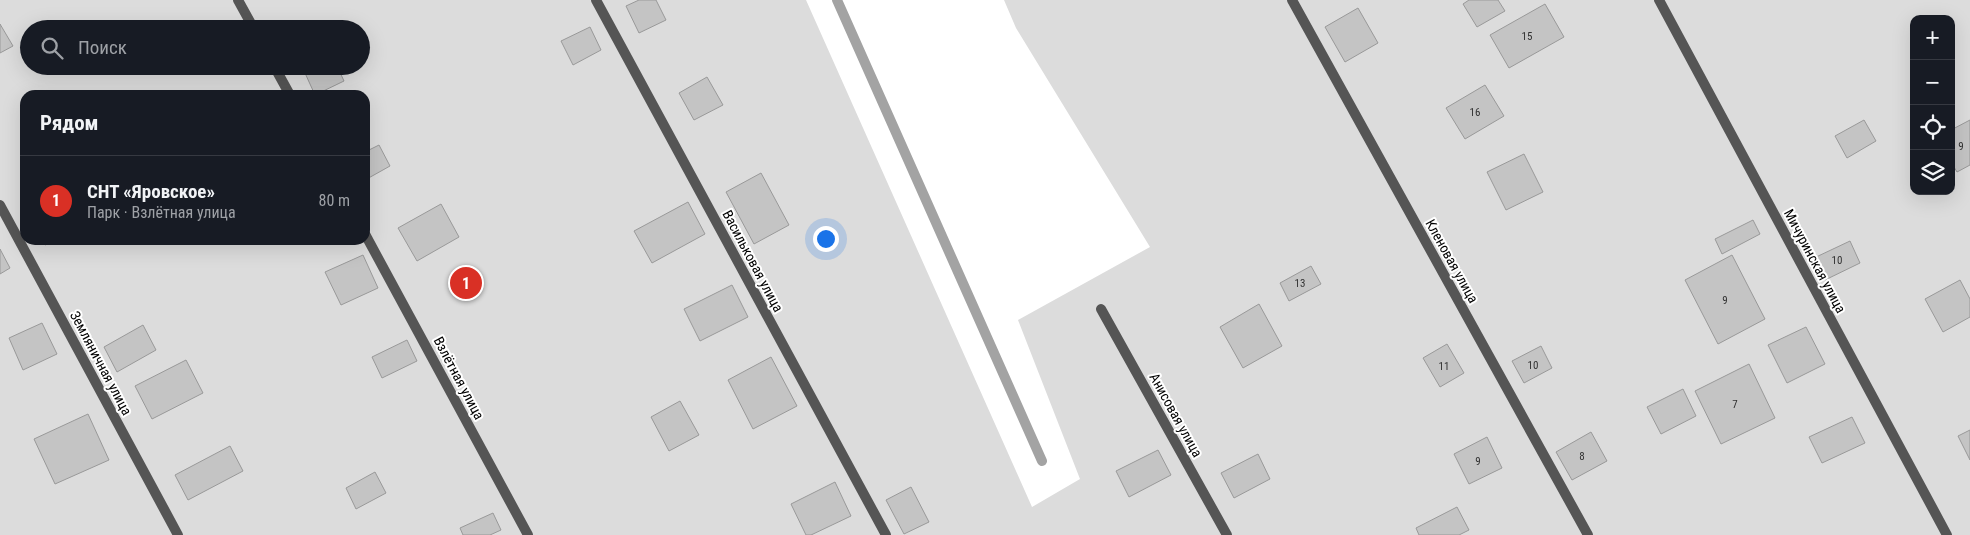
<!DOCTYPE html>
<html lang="ru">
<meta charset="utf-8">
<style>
body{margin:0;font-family:"Roboto Condensed",sans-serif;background:#242831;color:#f1f3f6}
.controls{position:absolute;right:15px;top:15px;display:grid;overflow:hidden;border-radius:10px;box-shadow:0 5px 20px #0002}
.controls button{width:45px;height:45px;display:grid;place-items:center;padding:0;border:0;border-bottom:1px solid #363941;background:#171b24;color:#f1f3f6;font:25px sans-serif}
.you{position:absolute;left:825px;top:238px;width:18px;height:18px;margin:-12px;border:4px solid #fff;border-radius:50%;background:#1a73e8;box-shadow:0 0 0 8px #1a73e833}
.badge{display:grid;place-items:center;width:32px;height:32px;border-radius:50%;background:#d93025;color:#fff;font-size:16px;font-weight:700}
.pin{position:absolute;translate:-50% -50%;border:2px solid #fff;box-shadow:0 1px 5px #0006}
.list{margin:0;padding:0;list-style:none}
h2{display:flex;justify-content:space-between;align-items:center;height:65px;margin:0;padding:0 20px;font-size:21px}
h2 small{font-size:16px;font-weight:400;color:#9ea1a6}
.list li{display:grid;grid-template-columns:32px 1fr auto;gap:15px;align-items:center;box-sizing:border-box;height:90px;padding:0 20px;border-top:1px solid #363941}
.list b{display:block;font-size:19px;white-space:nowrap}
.list p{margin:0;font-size:16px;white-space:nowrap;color:#9ea1a6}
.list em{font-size:16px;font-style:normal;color:#9ea1a6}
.icon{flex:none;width:28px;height:28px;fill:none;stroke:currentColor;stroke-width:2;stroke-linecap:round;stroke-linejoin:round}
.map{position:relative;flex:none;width:1970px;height:535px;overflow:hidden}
.search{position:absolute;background:#171b24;box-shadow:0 5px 20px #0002;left:20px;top:20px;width:350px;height:55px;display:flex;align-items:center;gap:12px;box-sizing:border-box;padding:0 18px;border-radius:28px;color:#9ea1a6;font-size:19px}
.panel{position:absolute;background:#171b24;box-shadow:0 5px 20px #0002;left:20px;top:90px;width:350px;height:155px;border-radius:15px}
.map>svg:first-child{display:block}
.green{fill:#dcdcdc;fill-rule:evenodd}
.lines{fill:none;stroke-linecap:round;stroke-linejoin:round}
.stream{stroke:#a3a3a3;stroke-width:10}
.building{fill:#c4c4c4;stroke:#999}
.street{stroke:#555;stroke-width:10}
.labels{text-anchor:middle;stroke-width:4;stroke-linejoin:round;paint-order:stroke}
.number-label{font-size:11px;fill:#313131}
.street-label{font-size:14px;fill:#000;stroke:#fff}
</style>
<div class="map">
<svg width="1970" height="535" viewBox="0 0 1970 535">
<rect width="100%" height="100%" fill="#fff"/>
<path class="green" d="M0,0H806L1032,507L1080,479L1018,320L1150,247L1016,28L1004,0H1970V535H0ZM1914,19H1951V191H1914ZM29,29H361V66H29ZM25,95H365V240H25Z"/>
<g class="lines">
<path class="stream" d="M837,0L1042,461"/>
</g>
<g class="building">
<path d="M639,0H656L666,20L639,33L626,6Z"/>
<path d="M1469,0H1498L1505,11L1477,27L1463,4Z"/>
<path d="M1545,4L1564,37L1509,68L1490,35Z"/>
<path d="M1358,8L1378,43L1345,62L1325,27Z"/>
<path d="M0,24L13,46L0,53Z"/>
<path d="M590,27L601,50L573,65L561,41Z"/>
<path d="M318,66H337L344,81L315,95L305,73Z"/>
<path d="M707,77L723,105L694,120L679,93Z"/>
<path d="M1485,85L1504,116L1465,139L1446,108Z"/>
<path d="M1864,120L1876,141L1847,158L1835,136Z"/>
<path d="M1970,120V165L1957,172L1951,162V130Z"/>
<path d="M379,145L390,166L365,180V152Z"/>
<path d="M1524,154L1543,192L1506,210L1487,172Z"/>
<path d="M761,173L789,225L754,244L726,192Z"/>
<path d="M688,202L705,234L652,263L634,231Z"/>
<path d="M441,204L459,237L417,261L398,228Z"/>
<path d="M1753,220L1760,234L1722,254L1715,239Z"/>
<path d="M42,240H56L45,245Z"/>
<path d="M1850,241L1860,263L1825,280L1814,258Z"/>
<path d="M0,249L10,268L0,274Z"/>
<path d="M363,255L378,288L341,305L325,272Z"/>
<path d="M1732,255L1765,319L1718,344L1685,280Z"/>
<path d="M1311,266L1321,284L1289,301L1280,283Z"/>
<path d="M1960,280L1970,299V317L1943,332L1925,299Z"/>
<path d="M732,285L748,317L700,341L684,309Z"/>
<path d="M1259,304L1282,346L1243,368L1220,327Z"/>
<path d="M42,323L57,354L23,370L9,338Z"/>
<path d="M143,325L156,350L117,372L104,347Z"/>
<path d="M1806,327L1825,364L1787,383L1768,345Z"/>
<path d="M407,340L417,361L382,378L372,357Z"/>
<path d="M1447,344L1464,373L1440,387L1423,358Z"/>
<path d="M1541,346L1552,368L1524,383L1512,361Z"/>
<path d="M771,357L797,406L753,429L728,380Z"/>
<path d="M186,360L203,393L152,419L135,386Z"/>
<path d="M1749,364L1775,418L1721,444L1695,391Z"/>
<path d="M1683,389L1696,416L1661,434L1647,407Z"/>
<path d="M680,401L699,435L669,451L651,417Z"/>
<path d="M88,414L109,460L55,484L34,439Z"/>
<path d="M1852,417L1865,443L1822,463L1809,437Z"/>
<path d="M1970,430V460L1958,436Z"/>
<path d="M1591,432L1607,461L1572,480L1556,452Z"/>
<path d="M1487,437L1502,468L1469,484L1454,454Z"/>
<path d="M230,446L243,471L188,500L175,475Z"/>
<path d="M1158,450L1171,475L1129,497L1116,471Z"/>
<path d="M1258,454L1270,479L1234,498L1221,473Z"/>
<path d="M375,472L386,493L356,509L346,488Z"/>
<path d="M835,482L851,516L811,535H806L791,504Z"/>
<path d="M911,487L929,522L904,534L886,500Z"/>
<path d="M1457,507L1469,530L1459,535H1419L1416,528Z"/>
<path d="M493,513L501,530L490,535H463L460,528Z"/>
</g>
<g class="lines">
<g class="street">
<path d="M238,0L254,29"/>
<path d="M596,0L886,535"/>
<path d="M1292,0L1588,535"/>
<path d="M1659,0L1947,535"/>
<path d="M274,66L290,95"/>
<path d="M0,205L178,535"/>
<path d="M365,234L528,535"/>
<path d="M1101,309L1227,535"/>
</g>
</g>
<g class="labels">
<g class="number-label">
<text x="1527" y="40">15</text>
<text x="1475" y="116">16</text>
<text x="1961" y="150">9</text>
<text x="1837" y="264">10</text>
<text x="1300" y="287">13</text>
<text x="1725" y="304">9</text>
<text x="1533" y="369">10</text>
<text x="1444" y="370">11</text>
<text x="1735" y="408">7</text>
<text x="1582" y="460">8</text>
<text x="1478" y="465">9</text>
</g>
<g class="street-label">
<text transform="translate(753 261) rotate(62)" y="5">Васильковая улица</text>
<text transform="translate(1452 261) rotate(61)" y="5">Кленовая улица</text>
<text transform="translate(1815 261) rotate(62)" y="5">Мичуринская улица</text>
<text transform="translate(101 363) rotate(62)" y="5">Земляничная улица</text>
<text transform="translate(459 378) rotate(62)" y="5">Взлётная улица</text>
<text transform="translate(1176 415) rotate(61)" y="5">Анисовая улица</text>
</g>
</g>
</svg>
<div class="controls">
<button>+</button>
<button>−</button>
<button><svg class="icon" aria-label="locate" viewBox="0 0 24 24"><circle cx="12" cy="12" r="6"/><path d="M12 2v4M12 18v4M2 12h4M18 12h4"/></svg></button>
<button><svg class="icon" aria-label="layers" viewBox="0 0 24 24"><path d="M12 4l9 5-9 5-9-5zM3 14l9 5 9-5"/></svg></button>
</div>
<div class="you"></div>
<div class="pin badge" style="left:466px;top:283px">1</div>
<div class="search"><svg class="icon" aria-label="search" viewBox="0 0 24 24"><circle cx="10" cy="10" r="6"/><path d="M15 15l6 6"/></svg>Поиск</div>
<section class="panel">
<h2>Рядом<small></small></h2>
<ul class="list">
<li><span class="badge">1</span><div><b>СНТ «Яровское»</b><p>Парк · Взлётная улица</p></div><em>80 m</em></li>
</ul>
</section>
</div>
